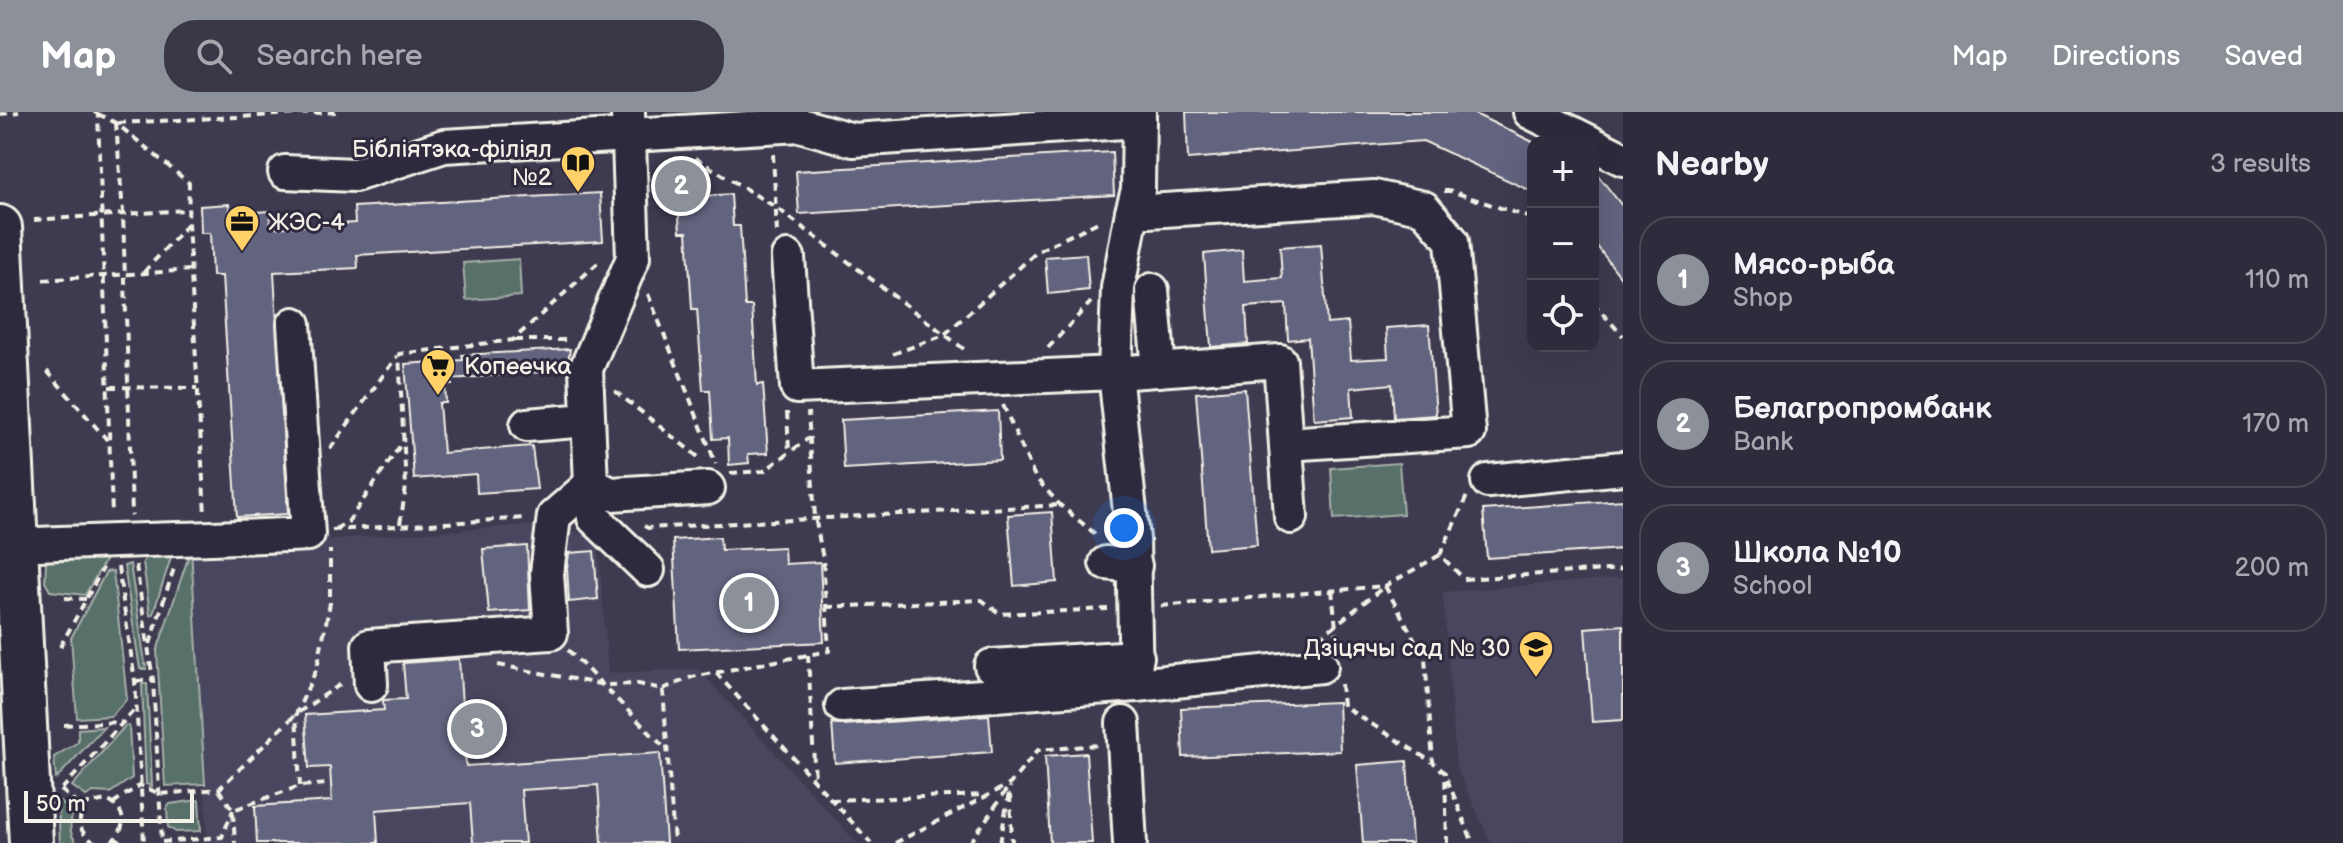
<!DOCTYPE html>
<meta charset="utf-8">
<style>
body{margin:0;font-family:"Balsamiq Sans",sans-serif;background:#3a3847;color:#f1f3f6}
.controls{position:absolute;right:24px;top:24px;display:grid;overflow:hidden;border-radius:16px;box-shadow:0 8px 32px #0002}
.controls button{width:72px;height:72px;display:grid;place-items:center;padding:0;border:0;border-bottom:2px solid #494856;background:#2e2c3c;color:#f1f3f6;font:40px sans-serif}
.scale{position:absolute;left:24px;bottom:20px;width:170px;box-sizing:border-box;padding-left:8px;border:4px solid #f4f1e8;border-top:0;font-size:22px;line-height:28px;white-space:nowrap;color:#f4f1e8;-webkit-text-stroke:6px #2f2a3d;paint-order:stroke}
.you{position:absolute;left:1124px;top:416px;width:28px;height:28px;margin:-20px;border:6px solid #fff;border-radius:50%;background:#1a73e8;box-shadow:0 0 0 12px #1a73e833}
.badge{display:grid;place-items:center;width:52px;height:52px;border-radius:50%;background:#8c9099;color:#fff;font-size:26px;font-weight:700}
.pin{position:absolute;translate:-50% -50%;border:4px solid #fff;box-shadow:0 2px 8px #0006}
.list{margin:0;padding:0;list-style:none}
h2{display:flex;justify-content:space-between;align-items:center;height:104px;margin:0;padding:0 32px;font-size:34px}
h2 small{font-size:26px;font-weight:400;color:#a7a7af}
.list li{display:grid;grid-template-columns:52px 1fr auto;gap:24px;align-items:center;box-sizing:border-box;height:128px;margin:0 16px 16px;padding:0 16px;border:2px solid #494856;border-radius:32px}
.list b{display:block;font-size:30px;white-space:nowrap}
.list p{margin:0;font-size:26px;white-space:nowrap;color:#a7a7af}
.list em{font-size:26px;font-style:normal;color:#a7a7af}
.icon{flex:none;width:44px;height:44px;fill:none;stroke:currentColor;stroke-width:2;stroke-linecap:round;stroke-linejoin:round}
.map{position:relative;flex:none;width:1623px;height:731px;overflow:hidden}
header{display:flex;align-items:center;gap:48px;box-sizing:border-box;height:112px;padding:0 40px;background:#8c9099;color:#fff}
header strong{font-size:38px}
nav{display:flex;gap:44px;margin-inline-start:auto;font-size:28px}
.search{width:560px;height:72px;background:#3a3847;display:flex;align-items:center;gap:20px;box-sizing:border-box;padding:0 28px;border-radius:32px;color:#a7a7af;font-size:30px}
main{display:flex}
aside{flex:1;background:#2e2c3c}
.map>svg:first-child{display:block}
.built{fill:#49475e}
.green{fill:#596f6a;stroke:#a6b0a9;stroke-width:2}
.building{fill:#62647e;stroke:#f4f1e8;stroke-width:2}
.lines{fill:none;stroke-linecap:round;stroke-linejoin:round}
.minor-casing{stroke:#f4f1e8;stroke-width:38}
.major-casing{stroke:#f4f1e8;stroke-width:48}
.path{stroke:#f4f1e8;stroke-width:4;stroke-dasharray:8 6;stroke-linecap:butt}
.minor{stroke:#2f2a3d;stroke-width:32}
.major{stroke:#2f2a3d;stroke-width:42}
.labels{text-anchor:middle;stroke-width:6;stroke-linejoin:round;paint-order:stroke}
.poi-label{font-size:24px;fill:#f4f1e8;stroke:#2f2a3d;text-anchor:end}
</style>
<header>
<strong>Map</strong>
<div class="search"><svg class="icon" aria-label="search" viewBox="0 0 24 24"><circle cx="10" cy="10" r="6"/><path d="M15 15l6 6"/></svg>Search here</div>
<nav><a>Map</a><a>Directions</a><a>Saved</a></nav>
</header>
<main>
<div class="map">
<svg width="1623" height="731" viewBox="0 0 1623 731">
<rect width="100%" height="100%" fill="#3e3b50"/>
<filter id="ink" filterUnits="userSpaceOnUse"><feTurbulence type="fractalNoise" baseFrequency=".0125" numOctaves="2"/><feDisplacementMap in="SourceGraphic" scale="16" xChannelSelector="R" yChannelSelector="G"/><feConvolveMatrix kernelMatrix="1 2 1 2 8 2 1 2 1" color-interpolation-filters="sRGB"/></filter>
<g filter="url(#ink)">
<g class="built">
<path d="M528,413L560,415L598,427L608,561L698,557L857,731H208L191,437Z"/>
<path d="M1623,466V731H1491L1456,654L1443,480Z"/>
</g>
<g class="green">
<path d="M519,147L521,184L466,188L463,151Z"/>
<path d="M1399,351L1403,402L1334,407L1331,356Z"/>
<path d="M191,437L205,672L165,674L157,539Z"/>
<path d="M173,439L153,502L150,503L143,450L149,441Z"/>
<path d="M105,441L106,447L85,483L50,479L45,470L46,451L54,445Z"/>
<path d="M130,452L146,557H140L124,454Z"/>
<path d="M113,459L127,587L111,604L77,606L71,526L106,460Z"/>
<path d="M142,572H147L152,674L146,672Z"/>
<path d="M125,614H129L132,666L110,681L93,680L86,684L72,674Z"/>
<path d="M104,615L56,667L54,645L78,630V617Z"/>
<path d="M58,688L73,700C70,711 68,721 77,731H60Z"/>
<path d="M199,688L201,719L176,720L168,715L167,696L170,692Z"/>
</g>
<g class="building">
<path d="M1186,0H1471L1533,30V80L1423,29L1188,47Z"/>
<path d="M1112,40L1114,83L799,102L796,59Z"/>
<path d="M1593,57L1623,95V168L1593,129Z"/>
<path d="M702,63L703,84L731,82L733,114H740L745,194H752L757,273L763,272L768,341L748,342L749,351L729,353L728,326L713,327L710,278H703L697,197H692L687,120H680L678,91L664,88L659,79L660,69L667,64Z"/>
<path d="M600,81L603,129L357,143L358,156L274,160L288,402L237,405L222,164H212L210,121H201L200,94L229,92L230,102L270,99L271,116L355,111L354,95Z"/>
<path d="M1321,132L1327,212L1348,210L1351,248L1388,246L1386,216L1429,213L1436,303L1394,306L1392,272L1351,276L1353,305L1314,308L1308,226L1288,228L1286,192L1246,195L1248,232L1211,235L1204,142L1242,138L1244,169L1282,166L1280,135Z"/>
<path d="M1086,142L1089,178L1048,182L1045,145Z"/>
<path d="M570,237L567,258L452,267V273H445L446,291H439L443,341L532,334L537,377L477,381L476,362L414,367L405,252L463,248L462,243Z"/>
<path d="M1245,277L1257,433L1208,437L1196,281Z"/>
<path d="M998,299L1000,348L844,357L841,308Z"/>
<path d="M1623,388V437L1487,446L1483,398Z"/>
<path d="M1052,400L1057,470L1014,474L1008,403Z"/>
<path d="M720,425L721,438L784,435L785,452L820,450L824,530L679,537L673,428Z"/>
<path d="M527,434L530,498L489,501L483,437Z"/>
<path d="M594,439L598,487L569,490L567,456L569,441Z"/>
<path d="M1623,513V608L1592,610L1585,516Z"/>
<path d="M459,547L466,654L660,641L666,731H602L598,673L521,678L525,731H473L470,691L376,698L378,731H257L255,694L332,689L330,655L309,656L305,603L384,598L383,588L406,587L403,551Z"/>
<path d="M1338,590L1340,639L1183,645L1181,596Z"/>
<path d="M989,603L992,640L835,651L832,611L843,613Z"/>
<path d="M1086,641L1092,731H1050L1045,644Z"/>
<path d="M1407,649L1412,731H1363L1357,653Z"/>
</g>
<g class="lines">
<defs>
<g id="minor">
<path d="M628,0L633,146L586,257L591,372L611,382L708,376"/>
<path d="M1530,0L1590,30"/>
<path d="M1593,32L1623,47"/>
<path d="M285,60L355,63L444,34L800,13L853,28L1139,9"/>
<path d="M1132,100L1374,85L1424,96L1452,129L1469,320L1286,332"/>
<path d="M788,145L797,275L1115,261L1280,249L1291,405"/>
<path d="M1152,178L1159,258"/>
<path d="M527,313L587,308"/>
<path d="M1488,369L1623,356"/>
<path d="M591,372L594,406L648,458"/>
<path d="M16,433C113,428 210,427 308,422L294,212"/>
<path d="M1106,451L1135,454"/>
<path d="M991,554L1137,545"/>
<path d="M371,573L369,534L551,521L547,461L554,404L591,372"/>
<path d="M1136,573L1133,427L1115,261L1118,176L1132,100L1138,78L1139,0"/>
<path d="M842,594L1136,573L1321,554"/>
<path d="M1123,611L1130,731"/>
</g>
<path id="major" d="M0,115L31,731"/>
</defs>
<use href="#minor" class="minor-casing"/>
<use href="#major" class="major-casing"/>
<g class="path">
<path d="M94,0L98,2L112,403"/>
<path d="M0,2L19,0"/>
<path d="M98,2L116,11L189,71L188,111L205,402"/>
<path d="M116,11L123,101L132,404"/>
<path d="M118,11L336,0"/>
<path d="M773,42L777,121"/>
<path d="M695,46L777,96L968,240"/>
<path d="M658,61L677,49"/>
<path d="M1444,79H1451L1533,107"/>
<path d="M34,108L187,98"/>
<path d="M144,160L188,112"/>
<path d="M43,168L191,158"/>
<path d="M648,182L716,352"/>
<path d="M1593,191L1623,224"/>
<path d="M515,228H570"/>
<path d="M1048,236L1091,190"/>
<path d="M893,242L944,223L1038,139L1102,108"/>
<path d="M47,259L109,330"/>
<path d="M109,275L197,276"/>
<path d="M615,279L702,348"/>
<path d="M1003,293L1035,365L1060,393L1099,425"/>
<path d="M787,300L789,339"/>
<path d="M330,337L397,244"/>
<path d="M730,361L764,359L809,326"/>
<path d="M400,412L406,375L399,242L513,228L601,148"/>
<path d="M644,414L648,416L1060,393"/>
<path d="M335,417L348,410L404,328"/>
<path d="M332,418L527,406"/>
<path d="M1440,443L1467,384"/>
<path d="M136,453L153,568L162,731"/>
<path d="M118,455L135,569L144,731"/>
<path d="M1332,478L1338,535"/>
<path d="M65,486L86,487"/>
<path d="M1161,494L1385,474L1440,443L1464,467L1623,457"/>
<path d="M826,495L982,488L1000,502L1108,497"/>
<path d="M1319,526L1385,474L1425,546L1433,650L1445,661L1447,731"/>
<path d="M150,532L175,453"/>
<path d="M60,535L103,456"/>
<path d="M568,538L666,637"/>
<path d="M808,543L815,668"/>
<path d="M498,553L605,573L638,572L663,577L674,731"/>
<path d="M716,561L871,731"/>
<path d="M136,569L153,568"/>
<path d="M1341,572L1343,594L1432,650"/>
<path d="M663,577L692,565L829,539L823,447L815,405L808,300"/>
<path d="M64,613L121,610"/>
<path d="M1447,667L1473,731"/>
<path d="M300,674L296,602L317,556L330,491V438"/>
<path d="M62,677L136,596"/>
<path d="M61,678L83,696"/>
<path d="M219,678L233,698L300,674L329,672"/>
<path d="M1010,683L1012,731"/>
<path d="M831,688L985,683"/>
<path d="M113,691L140,673L160,682L219,677L296,602L344,570"/>
<path d="M233,701L235,731"/>
<path d="M115,727L123,731"/>
<path d="M162,730L222,725L233,698"/>
<path d="M96,731C79,723 74,706 88,692L106,688C127,697 128,717 110,731"/>
<path d="M895,731L1010,672L1038,638L1099,633"/>
<path d="M970,731L1009,674"/>
<path d="M1000,731L1010,675"/>
</g>
<use href="#minor" class="minor"/>
<use href="#major" class="major"/>
</g>
</g>
<defs>
<symbol id="library-pin" viewBox="-11 -11 22 30"><path d="M0 17L-7.5 6A9.5 9.5 0 1 1 7.5 6Z" fill="#ffd166" stroke="#2f2a3d"/><path d="M-6-4Q-3-5.5-.7-3.5V5Q-3 3-6 4ZM6-4Q3-5.5 .7-3.5V5Q3 3 6 4Z" fill="#111"/></symbol>
<symbol id="office-pin" viewBox="-11 -11 22 30"><path d="M0 17L-7.5 6A9.5 9.5 0 1 1 7.5 6Z" fill="#ffd166" stroke="#2f2a3d"/><path d="M-6-3h4V-5.5h4V-3h4V5H-6ZM-1-4.5V-3h2v-1.5ZM-6 0V1H6V0Z" fill="#111"/></symbol>
<symbol id="supermarket-pin" viewBox="-11 -11 22 30"><path d="M0 17L-7.5 6A9.5 9.5 0 1 1 7.5 6Z" fill="#ffd166" stroke="#2f2a3d"/><path d="M-6-5.5h2.5l.6 2H6L4.5 2H-2.5L-4.4-4H-6ZM-1.5 3.2a1.3 1.3 0 1 0 .1 0ZM3 3.2a1.3 1.3 0 1 0 .1 0Z" fill="#111"/></symbol>
<symbol id="school-pin" viewBox="-11 -11 22 30"><path d="M0 17L-7.5 6A9.5 9.5 0 1 1 7.5 6Z" fill="#ffd166" stroke="#2f2a3d"/><path d="M0-5L7-2L0 1L-7-2ZM-4 1L0 2.5L4 1V4Q0 6-4 4Z" fill="#111"/></symbol>
</defs>
<g fill-rule="evenodd">
<use href="#library-pin" x="558" y="31" width="40" height="54"/>
<use href="#office-pin" x="222" y="90" width="40" height="54"/>
<use href="#supermarket-pin" x="418" y="234" width="40" height="54"/>
<use href="#school-pin" x="1516" y="516" width="40" height="54"/>
</g>
<g class="labels">
<g class="poi-label">
<text x="552" y="45">Бібліятэка-філіял<tspan x="552" dy="28">№2</tspan></text>
<text x="268" y="118" text-anchor="start">ЖЭС-4</text>
<text x="464" y="262" text-anchor="start">Копеечка</text>
<text x="1510" y="544">Дзіцячы сад № 30</text>
</g>
</g>
</svg>
<div class="controls">
<button>+</button>
<button>−</button>
<button><svg class="icon" aria-label="locate" viewBox="0 0 24 24"><circle cx="12" cy="12" r="6"/><path d="M12 2v4M12 18v4M2 12h4M18 12h4"/></svg></button>
</div>
<div class="scale">50 m</div>
<div class="you"></div>
<div class="pin badge" style="left:749px;top:491px">1</div>
<div class="pin badge" style="left:681px;top:74px">2</div>
<div class="pin badge" style="left:477px;top:617px">3</div>
</div>
<aside>
<h2>Nearby<small>3 results</small></h2>
<ul class="list">
<li><span class="badge">1</span><div><b>Мясо-рыба</b><p>Shop</p></div><em>110 m</em></li>
<li><span class="badge">2</span><div><b>Белагропромбанк</b><p>Bank</p></div><em>170 m</em></li>
<li><span class="badge">3</span><div><b>Школа №10</b><p>School</p></div><em>200 m</em></li>
</ul>
</aside>
</main>
